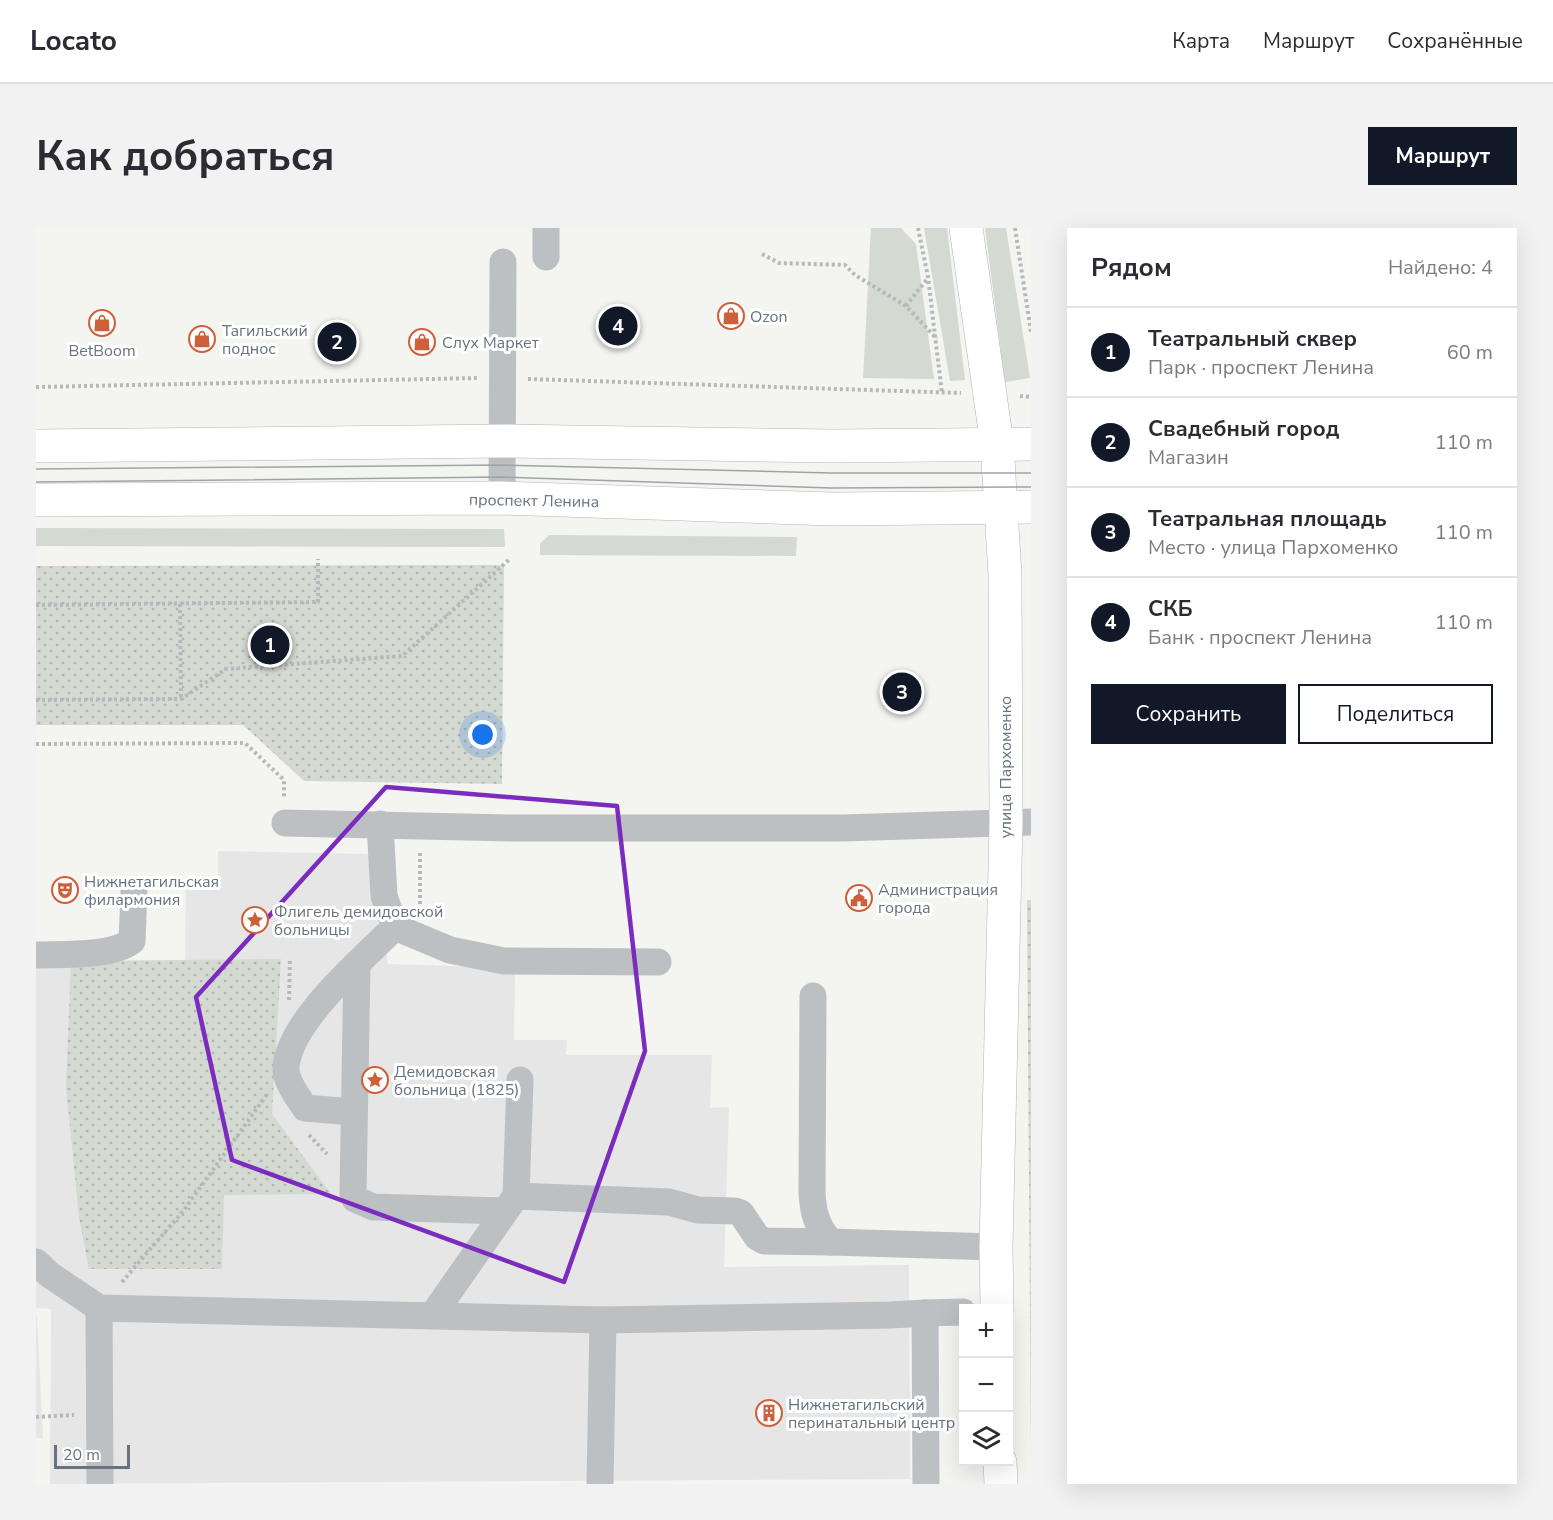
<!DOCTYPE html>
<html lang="ru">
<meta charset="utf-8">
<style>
body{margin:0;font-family:"Nunito Sans",sans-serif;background:#f2f2f3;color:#2b2b33}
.controls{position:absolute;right:18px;bottom:18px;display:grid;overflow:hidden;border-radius:0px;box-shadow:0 6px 24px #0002}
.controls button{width:54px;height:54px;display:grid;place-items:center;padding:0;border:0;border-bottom:2px solid #e1e1e2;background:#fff;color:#2b2b33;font:30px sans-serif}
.scale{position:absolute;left:18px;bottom:15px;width:76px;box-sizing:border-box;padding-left:6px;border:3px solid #67747f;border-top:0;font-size:16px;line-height:21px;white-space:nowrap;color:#67747f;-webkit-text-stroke:4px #fff;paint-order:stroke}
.you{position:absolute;left:447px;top:507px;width:21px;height:21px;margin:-15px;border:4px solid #fff;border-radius:50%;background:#1a73e8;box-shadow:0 0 0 9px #1a73e833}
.badge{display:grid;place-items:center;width:39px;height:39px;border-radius:50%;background:#111827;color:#fff;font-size:20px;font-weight:700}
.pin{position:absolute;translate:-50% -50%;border:3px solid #fff;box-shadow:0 2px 6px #0006}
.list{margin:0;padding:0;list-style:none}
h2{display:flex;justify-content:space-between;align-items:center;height:78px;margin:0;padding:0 24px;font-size:26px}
h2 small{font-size:20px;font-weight:400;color:#7c7c81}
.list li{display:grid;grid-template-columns:39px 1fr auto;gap:18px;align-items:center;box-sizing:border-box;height:90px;padding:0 24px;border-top:2px solid #e1e1e2}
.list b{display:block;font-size:22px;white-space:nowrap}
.list p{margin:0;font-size:20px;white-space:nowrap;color:#7c7c81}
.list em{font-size:20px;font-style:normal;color:#7c7c81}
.actions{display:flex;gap:12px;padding:18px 24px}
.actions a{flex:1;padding:14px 0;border:2px solid #111827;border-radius:0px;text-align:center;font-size:21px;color:#111827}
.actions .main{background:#111827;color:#fff}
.icon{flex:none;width:33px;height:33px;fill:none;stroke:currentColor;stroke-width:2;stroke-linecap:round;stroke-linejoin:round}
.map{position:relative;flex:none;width:995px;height:1256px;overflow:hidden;border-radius:0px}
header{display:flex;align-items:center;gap:36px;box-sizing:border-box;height:84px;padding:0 30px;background:#fff;border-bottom:2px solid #e1e1e2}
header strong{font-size:28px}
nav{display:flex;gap:33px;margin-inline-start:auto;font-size:21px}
.intro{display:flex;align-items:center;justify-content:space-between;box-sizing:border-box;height:144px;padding:0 36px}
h1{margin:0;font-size:42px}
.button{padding:15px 27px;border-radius:0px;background:#111827;color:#fff;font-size:21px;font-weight:700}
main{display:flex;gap:36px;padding:0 36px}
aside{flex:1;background:#fff;border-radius:0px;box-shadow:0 6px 24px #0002}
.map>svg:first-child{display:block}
.built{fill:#e5e6e5}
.grass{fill:#d4d9d1}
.park{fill:url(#park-dots)}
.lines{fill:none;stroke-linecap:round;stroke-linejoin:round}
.major-casing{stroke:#b0b4b7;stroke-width:34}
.path{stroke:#b6b9bb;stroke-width:4;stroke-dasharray:3 3;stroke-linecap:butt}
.minor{stroke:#bcc0c3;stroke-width:27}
.major{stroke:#fff;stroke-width:33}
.tram{stroke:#9ea4a8;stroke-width:1.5}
.marked{fill:none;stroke:#7b2cbf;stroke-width:4.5;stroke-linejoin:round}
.labels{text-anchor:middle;stroke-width:6;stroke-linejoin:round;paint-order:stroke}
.poi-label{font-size:16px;fill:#67747f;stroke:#fff;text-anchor:start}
.street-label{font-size:16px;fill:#67747f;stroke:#fff}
</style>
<header>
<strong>Locato</strong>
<nav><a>Карта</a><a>Маршрут</a><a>Сохранённые</a></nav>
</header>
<div class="intro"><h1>Как добраться</h1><a class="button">Маршрут</a></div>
<main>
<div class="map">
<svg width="995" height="1256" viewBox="0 0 995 1256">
<defs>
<pattern id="park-dots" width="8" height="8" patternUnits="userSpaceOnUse" patternTransform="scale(1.5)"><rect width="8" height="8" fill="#d4d9d1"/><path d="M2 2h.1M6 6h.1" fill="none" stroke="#b0b5af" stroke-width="1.8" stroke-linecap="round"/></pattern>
</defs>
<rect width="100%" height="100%" fill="#f4f5f1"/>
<g class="built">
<path d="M182,623L333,626L352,736L479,740L478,812H531L530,827H676L674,880L693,879L688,1039L873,1037L874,1251L14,1256L15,1081L0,1080V739L149,738L150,649L182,651Z"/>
<path d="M0,1088H1L7,1210H0Z"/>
</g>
<g class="grass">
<path d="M835,0H865L880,16L898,151L827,150Z"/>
<path d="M888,0H911L929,152L914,153Z"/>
<path d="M949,0H970L994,150L969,154Z"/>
<path d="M0,300L468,301L469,319L0,318Z"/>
<path d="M513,307H521L761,309L760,328L504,327V316Z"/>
</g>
<g class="park">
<path d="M468,337L466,556L268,553L207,497H0V338Z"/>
<path d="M991,672H995V1241Z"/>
<path d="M245,731L236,886L295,966L188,967L186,1041H53L43,990L30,859L35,733Z"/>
</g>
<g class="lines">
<defs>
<g id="major">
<path d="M930,0L961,216L969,347L970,595L960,1019L961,1080"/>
<path d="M0,218L467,213L796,218L995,216"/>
<path d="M0,272L466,270L796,281L995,279"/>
<path d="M964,1234L965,1256"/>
</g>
</defs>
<use href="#major" class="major-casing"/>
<g class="path">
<path d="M882,0L892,49L906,166"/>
<path d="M979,0L995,104"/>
<path d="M726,26L743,35L809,37L819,47L870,78L901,111"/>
<path d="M870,78L892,50"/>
<path d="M492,151L925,165"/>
<path d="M0,159L443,150"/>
<path d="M984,168L995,169"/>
<path d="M144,376L145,470"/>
<path d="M0,377L282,374V331"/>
<path d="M0,472L145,471L190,441L366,428L475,330"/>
<path d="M0,516L209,515L248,552V571"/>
<path d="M384,682V624"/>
<path d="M253,772L254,730"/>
<path d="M273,907L291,926"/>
<path d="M86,1054L148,982L232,865"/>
<path d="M0,1189L38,1187"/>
</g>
<g class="minor">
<path d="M510,0V29"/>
<path d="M466,270L467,34"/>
<path d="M249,595L477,600H807L995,594"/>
<path d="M344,596L348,668L359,699L414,722L468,733L622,734"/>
<path d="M0,727C26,726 75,729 96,713L98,664"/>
<path d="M321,737L317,965L319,971L337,979L468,983"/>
<path d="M777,768L776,965C777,984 781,1000 795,1014L960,1019"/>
<path d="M317,884L269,880C262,869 249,853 250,839C254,792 327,731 359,699"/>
<path d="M480,968L633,974L662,982L699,983L705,985L721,1009L728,1013L795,1014"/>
<path d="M0,1034L14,1047L63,1080L64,1256"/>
<path d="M63,1080L567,1092L854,1087L889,1085L890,1256"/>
<path d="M889,1085L927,1084"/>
<path d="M396,1088L480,968L484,852"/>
<path d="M564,1256L567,1092"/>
</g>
<use href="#major" class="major"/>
<g class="tram">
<path d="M0,241L466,237L795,245H995"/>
<path d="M0,254L466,249L795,260L995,259"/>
</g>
</g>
<path class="marked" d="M350,559L581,578L609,823L528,1054L196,932L160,769Z"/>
<defs>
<symbol id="shop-ring" viewBox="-11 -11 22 22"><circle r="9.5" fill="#fff" stroke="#cd5f39" stroke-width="1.5"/><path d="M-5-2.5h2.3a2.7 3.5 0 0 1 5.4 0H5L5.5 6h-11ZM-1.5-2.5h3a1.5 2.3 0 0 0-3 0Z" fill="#cd5f39"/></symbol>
<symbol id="theatre-ring" viewBox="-11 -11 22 22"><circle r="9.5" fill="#fff" stroke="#cd5f39" stroke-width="1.5"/><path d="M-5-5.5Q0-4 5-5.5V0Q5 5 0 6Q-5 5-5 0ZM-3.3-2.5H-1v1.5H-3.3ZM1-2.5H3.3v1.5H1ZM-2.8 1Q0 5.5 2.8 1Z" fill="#cd5f39"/></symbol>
<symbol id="civic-ring" viewBox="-11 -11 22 22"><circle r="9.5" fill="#fff" stroke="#cd5f39" stroke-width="1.5"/><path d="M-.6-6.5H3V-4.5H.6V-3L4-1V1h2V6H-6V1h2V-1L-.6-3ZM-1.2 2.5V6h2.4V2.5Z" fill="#cd5f39"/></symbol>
<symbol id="sight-ring" viewBox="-11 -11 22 22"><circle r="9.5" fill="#fff" stroke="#cd5f39" stroke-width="1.5"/><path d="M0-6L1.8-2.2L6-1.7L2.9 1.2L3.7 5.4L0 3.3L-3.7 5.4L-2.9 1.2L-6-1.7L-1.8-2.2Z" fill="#cd5f39"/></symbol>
<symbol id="building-ring" viewBox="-11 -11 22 22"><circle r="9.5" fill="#fff" stroke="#cd5f39" stroke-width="1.5"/><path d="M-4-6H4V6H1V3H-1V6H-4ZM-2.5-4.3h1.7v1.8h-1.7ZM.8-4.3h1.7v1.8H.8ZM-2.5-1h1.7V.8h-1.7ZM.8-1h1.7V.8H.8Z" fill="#cd5f39"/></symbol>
</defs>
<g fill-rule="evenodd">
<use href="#shop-ring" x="680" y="73" width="30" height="30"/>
<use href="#shop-ring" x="51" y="80" width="30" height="30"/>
<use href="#shop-ring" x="151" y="96" width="30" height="30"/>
<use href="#shop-ring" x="371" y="99" width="30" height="30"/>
<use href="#theatre-ring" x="14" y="647" width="30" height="30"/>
<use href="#civic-ring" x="808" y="655" width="30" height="30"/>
<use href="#sight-ring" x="204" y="677" width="30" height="30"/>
<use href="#sight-ring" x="324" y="837" width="30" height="30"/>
<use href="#building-ring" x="718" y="1170" width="30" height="30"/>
</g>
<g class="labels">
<g class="poi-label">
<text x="714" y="94">Ozon</text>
<text x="186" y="108">Тагильский<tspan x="186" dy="18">поднос</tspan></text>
<text x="406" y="120">Слух Маркет</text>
<text x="66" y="128" text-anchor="middle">BetBoom</text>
<text x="48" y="659">Нижнетагильская<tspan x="48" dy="18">филармония</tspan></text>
<text x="842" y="667">Администрация<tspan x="842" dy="18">города</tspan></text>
<text x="238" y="689">Флигель демидовской<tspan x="238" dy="18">больницы</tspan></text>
<text x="358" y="849">Демидовская<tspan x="358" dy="18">больница (1825)</tspan></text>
<text x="752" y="1182">Нижнетагильский<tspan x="752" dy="18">перинатальный центр</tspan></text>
</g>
<g class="street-label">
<text transform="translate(498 272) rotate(1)" y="6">проспект Ленина</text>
<text transform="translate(969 539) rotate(-90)" y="6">улица Пархоменко</text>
</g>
</g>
</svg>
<div class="controls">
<button>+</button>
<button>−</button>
<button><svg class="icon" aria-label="layers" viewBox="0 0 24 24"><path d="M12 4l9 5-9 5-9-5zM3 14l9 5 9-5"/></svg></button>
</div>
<div class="scale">20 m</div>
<div class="you"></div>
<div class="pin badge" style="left:234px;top:417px">1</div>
<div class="pin badge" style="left:301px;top:114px">2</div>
<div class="pin badge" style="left:866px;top:464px">3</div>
<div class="pin badge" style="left:582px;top:98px">4</div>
</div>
<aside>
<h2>Рядом<small>Найдено: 4</small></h2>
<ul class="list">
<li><span class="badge">1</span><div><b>Театральный сквер</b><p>Парк · проспект Ленина</p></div><em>60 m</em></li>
<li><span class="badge">2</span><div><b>Свадебный город</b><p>Магазин</p></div><em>110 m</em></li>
<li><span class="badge">3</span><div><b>Театральная площадь</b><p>Место · улица Пархоменко</p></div><em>110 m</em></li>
<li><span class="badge">4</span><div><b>СКБ</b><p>Банк · проспект Ленина</p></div><em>110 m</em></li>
</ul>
<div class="actions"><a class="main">Сохранить</a><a>Поделиться</a></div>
</aside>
</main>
